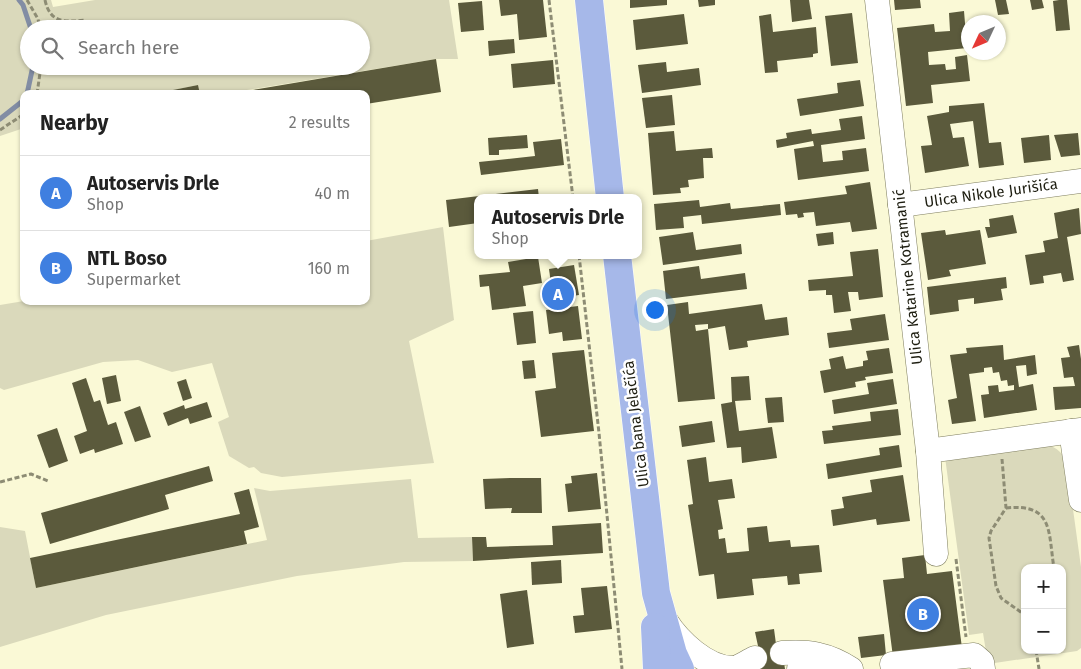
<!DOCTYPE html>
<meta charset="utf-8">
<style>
body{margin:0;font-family:"Fira Sans",sans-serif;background:#f2f2f2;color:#222}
.controls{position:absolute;right:15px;bottom:15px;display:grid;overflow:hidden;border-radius:10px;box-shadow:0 1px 4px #0004}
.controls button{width:45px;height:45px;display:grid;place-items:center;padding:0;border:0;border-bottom:1px solid #e0e0e0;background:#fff;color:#222;font:25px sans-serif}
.compass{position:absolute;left:961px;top:15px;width:45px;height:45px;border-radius:50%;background:#fff;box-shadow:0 1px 4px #0004;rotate:226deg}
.you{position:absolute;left:654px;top:309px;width:18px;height:18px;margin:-12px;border:4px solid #fff;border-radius:50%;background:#1a73e8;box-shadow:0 0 0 8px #1a73e833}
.badge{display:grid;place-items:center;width:32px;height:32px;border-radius:50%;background:#3454c5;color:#fff;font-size:16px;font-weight:700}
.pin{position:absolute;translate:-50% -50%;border:2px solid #fff;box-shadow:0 1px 5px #0006}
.popup{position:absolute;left:474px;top:194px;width:168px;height:65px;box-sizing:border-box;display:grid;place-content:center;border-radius:10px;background:#fff;filter:drop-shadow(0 1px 4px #0005);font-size:16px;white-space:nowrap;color:#767676}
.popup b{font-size:19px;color:#222}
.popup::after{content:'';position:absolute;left:50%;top:100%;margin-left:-10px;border:10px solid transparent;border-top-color:#fff}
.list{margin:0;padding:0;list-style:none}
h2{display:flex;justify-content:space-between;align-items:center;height:65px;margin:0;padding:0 20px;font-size:21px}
h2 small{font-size:16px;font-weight:400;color:#767676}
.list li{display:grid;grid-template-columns:32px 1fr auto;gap:15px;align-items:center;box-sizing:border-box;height:75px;padding:0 20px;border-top:1px solid #e0e0e0}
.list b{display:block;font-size:19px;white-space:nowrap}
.list p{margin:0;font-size:16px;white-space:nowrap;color:#767676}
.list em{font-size:16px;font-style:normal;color:#767676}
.icon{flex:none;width:28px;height:28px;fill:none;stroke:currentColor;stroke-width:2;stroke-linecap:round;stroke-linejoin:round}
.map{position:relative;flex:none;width:1081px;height:669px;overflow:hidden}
.search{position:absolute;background:#fff;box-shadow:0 1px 4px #0004;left:20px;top:20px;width:350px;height:55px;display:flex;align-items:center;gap:12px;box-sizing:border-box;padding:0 18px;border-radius:28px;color:#767676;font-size:19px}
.panel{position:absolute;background:#fff;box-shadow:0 1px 4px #0004;left:20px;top:90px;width:350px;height:215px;border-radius:10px}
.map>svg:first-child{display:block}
.green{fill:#dad9bb;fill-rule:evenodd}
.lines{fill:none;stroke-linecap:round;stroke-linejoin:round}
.stream{stroke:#828da4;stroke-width:5}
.building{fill:#5b5a3c;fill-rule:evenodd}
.minor-casing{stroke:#7f7e5f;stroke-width:25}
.major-casing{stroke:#fff;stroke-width:29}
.path{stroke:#8d8c74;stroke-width:3;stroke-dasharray:5 2.5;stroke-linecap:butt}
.minor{stroke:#fff;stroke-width:24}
.major{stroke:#a6b8e9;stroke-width:28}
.labels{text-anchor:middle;stroke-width:5;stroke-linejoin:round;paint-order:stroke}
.street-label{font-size:15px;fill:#1d1d10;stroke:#fff}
</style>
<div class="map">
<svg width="1081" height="669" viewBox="0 0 1081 669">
<rect width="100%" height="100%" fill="#faf9d6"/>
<g class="green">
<path d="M0,0H51L53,7L95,0H449L458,59H436L223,94H200L198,85L154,94H24V128L0,136ZM29,29H361V66H29Z"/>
<path d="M443,227L454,320L409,341L434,463L282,477L261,473L254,467L249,468L229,456L218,422L229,417L212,363L172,372L138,360L103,362L4,390L0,388V305L24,301H366V241Z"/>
<path d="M1045,444C1058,448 1064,453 1067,466L1081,567V648L1077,651L988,664L983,633L969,635L945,457ZM1025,568H1062V650H1025Z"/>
<path d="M411,479L418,538L472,537L473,561L404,562L297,576L106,615L0,647V527L25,531L36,588L267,540L254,488L270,491Z"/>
</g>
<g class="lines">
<g class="stream">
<path d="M19,0L23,5L31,29"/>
<path d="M27,94L33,66"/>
<path d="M0,119L24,100"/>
</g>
</g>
<g class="building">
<path d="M499,0H543L547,37L519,40L517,14L501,16Z"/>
<path d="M630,0H667V5L630,8Z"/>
<path d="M698,0H715V5L699,7Z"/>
<path d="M790,0H809L812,19L792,22Z"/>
<path d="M894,0H920L921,8L895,10Z"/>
<path d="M995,0H1006L1009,14L998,15Z"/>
<path d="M1030,0H1042L1044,8L1032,10Z"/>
<path d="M1059,0H1067L1070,30L1056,31L1053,1Z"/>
<path d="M482,1L484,30L461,32L458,3Z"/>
<path d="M964,11L967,48L928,52L929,65L945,64L946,70L956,69L955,57L967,55L970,81L931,85L933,103L906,106L897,28L934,24L935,32L950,31L949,13Z"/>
<path d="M852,13L858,63L831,66L825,16Z"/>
<path d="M684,14L688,44L636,50L633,20Z"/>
<path d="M771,14L773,32L816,27L818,53L813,54V57L777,61L778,72L765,73L759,16Z"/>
<path d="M514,39L515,53L489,56L488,41Z"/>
<path d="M436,59L441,92L366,104V94H229Z"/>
<path d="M553,60L555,84L513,88L511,64Z"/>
<path d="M666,62L667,72L699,68L701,85L642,93L638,65Z"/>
<path d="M860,80L864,106L800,116L797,99L838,93L837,83Z"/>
<path d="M198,85L200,94H158V93Z"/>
<path d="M672,95L675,125L646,128L642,98Z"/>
<path d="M984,103L989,143L1001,142L1004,165L979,168L973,121L950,124L953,138L964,137L969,166L925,173L921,146L932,145L927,116L949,112V106Z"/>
<path d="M862,116L865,139L821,145L823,162L843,160L842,151L866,148L869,171L798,180L794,149L814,146L813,141L777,148L776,140L787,138L786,133L811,129L812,134L841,130L839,119Z"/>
<path d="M674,131L676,151L712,148L713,158H703L704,178L688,180L689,187L680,188L681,193L653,195L648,133Z"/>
<path d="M1078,133L1080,155L1061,157L1054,135Z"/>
<path d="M527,135L528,148L499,150V155H489L488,138Z"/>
<path d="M1049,135L1051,160L1024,163L1021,138Z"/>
<path d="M561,139L564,165L481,175L479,162L535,156L533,142Z"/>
<path d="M870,182L877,229L852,232L850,222L816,226L814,212L803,213L804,217L798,218L797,214L786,215L784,202L847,194L845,186Z"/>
<path d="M538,189L539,198H478V223L449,227L446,200Z"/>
<path d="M699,200L700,207L730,203L731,209L780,204L781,215L702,224L701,215L683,217L684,228L656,230L654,204Z"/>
<path d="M1079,208L1081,234L1067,237L1074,280L1063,282L1061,273L1043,276L1044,283L1030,285L1025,255L1045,252L1043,241L1058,238L1054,213Z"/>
<path d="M1013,215L1017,233L988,238L985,227H990L989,219Z"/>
<path d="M945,230L946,235L980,230L986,264L949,270L951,276L928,280L921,233Z"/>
<path d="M693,232L696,250L741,244L742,254L663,265L659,237Z"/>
<path d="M833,232L834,244L818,246L816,234Z"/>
<path d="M878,249L883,297L859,300L858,292H848L851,311L834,313L832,295H826V290L809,291L808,280L853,276L850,252Z"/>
<path d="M538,257L542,283L523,286L526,306L492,310L489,286L480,287L479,275L510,272L508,262Z"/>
<path d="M574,265L579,295L553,299L549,269Z"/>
<path d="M699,266L701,279L745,273L747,289L666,299L663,271Z"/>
<path d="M1006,277L1007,288L1001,289L1003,300L974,304V298L958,300L959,311L930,315L927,287Z"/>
<path d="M688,302L689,314L762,304L765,320L787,317L789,335L747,341L748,347L729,350L725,326L708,329L715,399L678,402L667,305ZM708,324V329L696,331L695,325Z"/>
<path d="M578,306L582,339L563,341L562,332L549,334L546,310Z"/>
<path d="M533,311L536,343L517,345L513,313Z"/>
<path d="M885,314L889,340L829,348L827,333L852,330L850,319Z"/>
<path d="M1003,345L1004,360L1035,355L1037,374L1027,376L1026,365L1016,366L1019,387L1033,384L1037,410L984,418L981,395L989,394L988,386L998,385L999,392L1014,390V385L1008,386L1007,380L1001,381L999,372L993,373L992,367L984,368V372L969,374L976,421L952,424L948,400L957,398L950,355L967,353L966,348Z"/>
<path d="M1079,345L1081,359V408L1055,410L1053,387L1075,386L1073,377L1064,378L1061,358L1070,357L1067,347Z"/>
<path d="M889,348L893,373L865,377L866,380L855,382L856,387L824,393L820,371L831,369L829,359L843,356L846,369L863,366V361L868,360L866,351Z"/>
<path d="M584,350L594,431L541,437L535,391L556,388L552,353Z"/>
<path d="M534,360L536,378L524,379L522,361Z"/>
<path d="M116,375L121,401L107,404L102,378Z"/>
<path d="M749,376L751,400L735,401L739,431L772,427L777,458L742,463L741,447L727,448L721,404L732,402L731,377Z"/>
<path d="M86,378L94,402L100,400L108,425L116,422L123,444L95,453L94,449L80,454L74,436L87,431L72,383Z"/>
<path d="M186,379L192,398L183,401L177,382Z"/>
<path d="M893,379L897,404L834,414L832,400L869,394L867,383Z"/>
<path d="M782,397L784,422L768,423L765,398Z"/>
<path d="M207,402L212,417L190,424L188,418L168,426L163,413L184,405L185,409Z"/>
<path d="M140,406L151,437L135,442L124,412Z"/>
<path d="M898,409L901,435L824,444L822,431L833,430L832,426L871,421L870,412Z"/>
<path d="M712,421L715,442L682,447L679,426Z"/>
<path d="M57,428L68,461L49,468L37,435Z"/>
<path d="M899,445L902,467L828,479L826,464L880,455L879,448Z"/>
<path d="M706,457L709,482L732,479L735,498L718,500L723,529L718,530L719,539L725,538L727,553L749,551L747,528L767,526L769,542L790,540L791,547L819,545L822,572L799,574L800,584L788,585L787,576L752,579L754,595L717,599L714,574L699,576L688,505L693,504L687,460Z"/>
<path d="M209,466L213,481L165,495L169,509L50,544L41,513Z"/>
<path d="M597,473L601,509L568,512L565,484L572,483L571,476Z"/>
<path d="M903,475L910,521L877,525L876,519L833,526L831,510L844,508L842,497L872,492L870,480Z"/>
<path d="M510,478H541L542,513H511L512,508L485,509L483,479Z"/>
<path d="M249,489L259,527L244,531L247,544L36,588L30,558L240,514L234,493Z"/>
<path d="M601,523L603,553L473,561L472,537H486L487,547L553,545L552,526Z"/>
<path d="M925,555L927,574L952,571L962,648L893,657L883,580L904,578L902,558Z"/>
<path d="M561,560L562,583L532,585L531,562Z"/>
<path d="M607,586L612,629L575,633L573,616L584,615L581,588Z"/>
<path d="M527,590L534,644L507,648L500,594Z"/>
<path d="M774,629L776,644L781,643L785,669H757L753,647L758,646L755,632Z"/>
<path d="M884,634L886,655L861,658L858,637Z"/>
</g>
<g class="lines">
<defs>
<g id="minor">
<path d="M877,0L928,451L936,554"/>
<path d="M900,205L1081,181"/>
<path d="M1071,431L1081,500"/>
<path d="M928,451L1081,430"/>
<path d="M666,621C678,640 707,669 734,668C740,667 748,661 755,658"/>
<path d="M782,653C809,651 828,654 851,669"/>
<path d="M892,664L974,655L982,662L983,669"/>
<path d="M799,669L839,667"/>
</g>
<g id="major">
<path d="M589,0L610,198"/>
<path d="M617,255L656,593L673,654L680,669"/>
<path d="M655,627L657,669"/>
</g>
</defs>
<use href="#minor" class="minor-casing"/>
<use href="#major" class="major-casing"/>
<g class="path">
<path d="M27,0L38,19L40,29"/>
<path d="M45,0C50,24 66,22 86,20"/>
<path d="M549,0L573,198"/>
<path d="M37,94L41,66"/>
<path d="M0,130L24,114"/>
<path d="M579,255L599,433L622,669"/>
<path d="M1002,459L1006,508L991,531L989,538L996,586L1001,598L1025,615"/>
<path d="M0,482L31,474L48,481"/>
<path d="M1006,508C1054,503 1048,532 1054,568"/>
<path d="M956,559L966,637"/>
<path d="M1036,650L1039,669"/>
</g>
<use href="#minor" class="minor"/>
<use href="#major" class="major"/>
</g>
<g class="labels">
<g class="street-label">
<text transform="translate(991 193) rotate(-8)" y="5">Ulica Nikole Jurišića</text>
<text transform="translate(908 277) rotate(-96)" y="5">Ulica Katarine Kotramanić</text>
<text transform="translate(636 424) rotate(-97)" y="5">Ulica bana Jelačića</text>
</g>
</g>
</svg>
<div class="controls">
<button>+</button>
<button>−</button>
</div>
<svg class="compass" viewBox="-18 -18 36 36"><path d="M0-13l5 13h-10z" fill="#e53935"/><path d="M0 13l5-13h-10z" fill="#767676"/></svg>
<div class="you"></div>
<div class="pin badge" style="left:558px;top:294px;background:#3f7fe0">A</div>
<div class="popup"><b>Autoservis Drle</b>Shop</div>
<div class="pin badge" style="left:923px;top:614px;background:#3f7fe0">B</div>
<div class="search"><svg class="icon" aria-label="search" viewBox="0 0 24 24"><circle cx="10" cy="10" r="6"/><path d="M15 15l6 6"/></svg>Search here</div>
<section class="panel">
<h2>Nearby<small>2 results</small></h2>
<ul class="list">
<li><span class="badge" style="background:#3f7fe0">A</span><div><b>Autoservis Drle</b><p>Shop</p></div><em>40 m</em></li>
<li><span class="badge" style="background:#3f7fe0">B</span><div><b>NTL Boso</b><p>Supermarket</p></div><em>160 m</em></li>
</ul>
</section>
</div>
